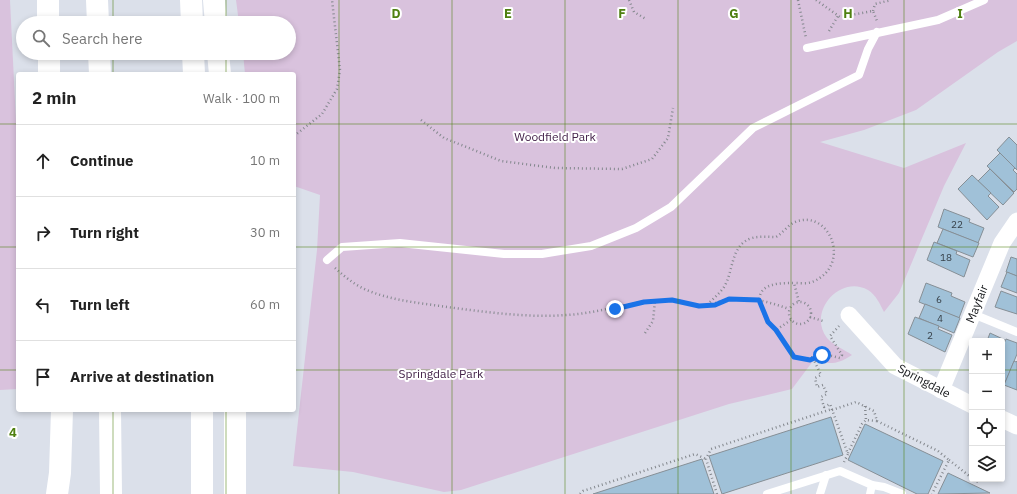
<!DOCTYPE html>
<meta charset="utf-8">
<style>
body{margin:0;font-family:"IBM Plex Sans",sans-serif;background:#f2f2f2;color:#222}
.controls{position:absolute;right:12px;bottom:12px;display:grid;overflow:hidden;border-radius:4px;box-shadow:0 2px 6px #0003}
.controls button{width:36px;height:36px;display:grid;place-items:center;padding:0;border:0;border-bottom:1px solid #e0e0e0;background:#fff;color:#222;font:20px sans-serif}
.stop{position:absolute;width:12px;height:12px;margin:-9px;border:3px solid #1a73e8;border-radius:50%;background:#fff}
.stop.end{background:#1a73e8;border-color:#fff;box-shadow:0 1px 4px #0008}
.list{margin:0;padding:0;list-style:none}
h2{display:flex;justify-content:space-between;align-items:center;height:52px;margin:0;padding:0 16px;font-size:17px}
h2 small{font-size:13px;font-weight:400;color:#767676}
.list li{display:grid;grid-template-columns:26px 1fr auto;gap:12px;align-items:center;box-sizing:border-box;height:72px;padding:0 16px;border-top:1px solid #e0e0e0}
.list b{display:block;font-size:15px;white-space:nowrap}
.list em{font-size:13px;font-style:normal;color:#767676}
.icon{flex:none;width:22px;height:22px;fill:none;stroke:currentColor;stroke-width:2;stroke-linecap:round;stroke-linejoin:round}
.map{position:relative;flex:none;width:1017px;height:494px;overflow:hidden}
.search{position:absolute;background:#fff;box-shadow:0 2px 6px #0003;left:16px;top:16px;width:280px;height:44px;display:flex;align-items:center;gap:10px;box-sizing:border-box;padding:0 14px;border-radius:22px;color:#767676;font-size:15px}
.panel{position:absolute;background:#fff;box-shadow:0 2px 6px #0003;left:16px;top:72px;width:280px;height:340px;border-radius:4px}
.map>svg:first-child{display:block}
.green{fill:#d9c2dd}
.building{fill:#a0c1d8;stroke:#868f96}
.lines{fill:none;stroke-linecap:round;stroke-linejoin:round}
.path{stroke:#84888e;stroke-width:2.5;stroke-dasharray:1 3;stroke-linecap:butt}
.lane{stroke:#fff;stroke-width:8}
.street{stroke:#fff;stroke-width:17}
.highway{stroke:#fff;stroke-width:22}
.route{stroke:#1a73e8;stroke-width:5}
.grid{fill:none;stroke:#4f8011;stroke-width:1;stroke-opacity:0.55}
.labels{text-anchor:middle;stroke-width:4;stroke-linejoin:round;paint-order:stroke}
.number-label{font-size:10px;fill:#38424a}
.park-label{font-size:12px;fill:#45244b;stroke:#fff}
.street-label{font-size:12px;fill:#15171a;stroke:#fff}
.grid-label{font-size:13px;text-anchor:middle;font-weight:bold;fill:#4f8011;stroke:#fff;stroke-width:4;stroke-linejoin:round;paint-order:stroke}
</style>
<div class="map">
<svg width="1017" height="494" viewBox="0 0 1017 494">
<rect width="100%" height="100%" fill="#dbe0ea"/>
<g class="green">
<path d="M0,0H10L18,162V389L0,390Z"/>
<path d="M236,0H1017V41L998,52L916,110L864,130L820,142L904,168L966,143L944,186L899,293L884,312C880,304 876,295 868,290C840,274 807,312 827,338C833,345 845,350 852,355C837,365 831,364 813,361L792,389L729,404L461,490L444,492L353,472L293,466L317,250L320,195L294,186V74H245L243,53H289V23H239Z"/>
</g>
<g class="building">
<path d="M1009,137L1017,145V170L997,150Z"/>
<path d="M1000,153L1015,168L1013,170L1017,174V189L1014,192L987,166Z"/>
<path d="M990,169L1014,193L1003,205L978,181Z"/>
<path d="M972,175L991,193L988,196L999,207L987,220L958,189Z"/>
<path d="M944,209L970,219L969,222L984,228L978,243L938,227Z"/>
<path d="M943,229L979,243L973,257L937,243Z"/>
<path d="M934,242L957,251L956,254L970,260L964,277L927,260Z"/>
<path d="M1011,257L1017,259V276L1006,272Z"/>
<path d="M1007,272L1017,276V293L1001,287Z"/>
<path d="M926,283L952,293L951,296L965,302L959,318L919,302Z"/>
<path d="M1001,291L1017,297V314L995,307Z"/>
<path d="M925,304L960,318L954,333L919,318Z"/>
<path d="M915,317L939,326L938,329L952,335L945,352L908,334Z"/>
<path d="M990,333L1005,340L1002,348V341H987Z"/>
<path d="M1006,339L1017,343V354L1006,381L1002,379V348Z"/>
<path d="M1014,361L1016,362L1017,361V390L1004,385Z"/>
<path d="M831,417L843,455L722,494L709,456Z"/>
<path d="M865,424L943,461L928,494H917L848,460Z"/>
<path d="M702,459L714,494H593Z"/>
<path d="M948,473L990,493L938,494Z"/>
</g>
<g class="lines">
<g class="path">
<path d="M629,0L634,12L646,19"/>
<path d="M798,0L806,38"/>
<path d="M816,0L840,17L873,11L877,21"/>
<path d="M873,11L875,4L891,0"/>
<path d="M829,31L838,16"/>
<path d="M421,120L444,138L501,161L555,168L622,169L652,159L668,138L673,108"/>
<path d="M294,136L322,114L337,89L340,70L332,0"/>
<path d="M335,268C345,277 356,286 369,291C394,301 421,303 447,307C486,312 527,318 567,315C602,313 637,299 672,300C682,300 692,306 701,306C712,306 720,300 730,299C751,297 770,302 789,309"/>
<circle cx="800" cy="313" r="11"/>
<path d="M707,305C713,299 719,294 724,287C734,271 730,245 752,238C760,236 768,237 776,237C783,233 788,225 795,222C830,208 853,266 812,282C807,284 799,283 794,283"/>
<path d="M810,317L823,321"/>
<path d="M791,320L776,330L794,357C808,361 811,356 824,355C831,355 835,357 840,358L842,355L830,336L839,326"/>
<path d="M776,330C764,318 748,292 772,285C778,283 787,283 794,283L799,302"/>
<path d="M645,333L653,321L655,301"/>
<path d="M813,358L821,375L815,378L817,387L823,385L827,394L821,397L824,407L830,404L848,454L844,462"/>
<path d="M865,406L866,420"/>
<path d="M832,410L856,402L874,411L877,421L866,420L862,424L848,453"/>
<path d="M877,421L938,451L949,460L932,494"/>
<path d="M949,460L972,478"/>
<path d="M974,479L979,483"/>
<path d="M580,494L583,491L695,454L706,459"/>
<path d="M717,494L706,459L711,449L832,409"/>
</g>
<g class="lane">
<path d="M807,48L938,20L984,0"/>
<path d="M327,260L342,247L400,243L504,254H542L591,246L636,228L671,207L753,128L859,75L868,49L877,32"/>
<path d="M973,314L1017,332"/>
<path d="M872,485L884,487L902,494"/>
<path d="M767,494L840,471L872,485L870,494"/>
<path d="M820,494L826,475"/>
</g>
<g class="street">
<path d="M849,315L895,366L972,405"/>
<path d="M941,390L1002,243L1017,221"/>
<path d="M1002,419L1017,426"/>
</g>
<g class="highway">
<path d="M48,0V23"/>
<path d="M97,0L98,23"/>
<path d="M191,0L192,23"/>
<path d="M214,0L216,23"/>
<path d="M49,53V74"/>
<path d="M99,53L100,74"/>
<path d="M193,53L194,74"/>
<path d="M218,53L220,74"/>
<path d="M110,410L111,494"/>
<path d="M202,410V494"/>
<path d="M235,410V494"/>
<path d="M57,494L60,473L62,410"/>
</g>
</g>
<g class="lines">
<path class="route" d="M615,309L644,302L672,300L699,306L715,305L729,299L759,300L768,322L776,330L794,357L810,360L822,355"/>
</g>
<path class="grid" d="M113,0V23M226,0V23M339,0V494M452,0V494M565,0V494M678,0V494M791,0V494M904,0V494M113,53V74M226,53V74M0,124H18M294,124H1017M0,247H18M294,247H1017M0,370H18M294,370H972M1002,370H1017M113,410V494M226,410V494"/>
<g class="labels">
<g class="number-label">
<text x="957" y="228">22</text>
<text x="946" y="261">18</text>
<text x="939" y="303">6</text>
<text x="940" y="322">4</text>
<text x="930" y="339">2</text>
</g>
<g class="park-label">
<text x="555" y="141">Woodfield Park</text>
<text x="441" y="378">Springdale Park</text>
</g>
<g class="street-label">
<text transform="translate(977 304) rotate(-68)" y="4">Mayfair</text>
<text transform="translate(924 381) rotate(28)" y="4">Springdale</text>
</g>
</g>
<g class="grid-label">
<text x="396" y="18">D</text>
<text x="508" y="18">E</text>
<text x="622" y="18">F</text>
<text x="734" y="18">G</text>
<text x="848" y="18">H</text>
<text x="960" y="18">I</text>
<text x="13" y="437">4</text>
</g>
</svg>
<div class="controls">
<button>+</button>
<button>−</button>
<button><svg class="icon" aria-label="locate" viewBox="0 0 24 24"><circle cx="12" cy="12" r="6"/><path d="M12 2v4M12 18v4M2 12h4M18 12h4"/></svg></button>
<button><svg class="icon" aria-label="layers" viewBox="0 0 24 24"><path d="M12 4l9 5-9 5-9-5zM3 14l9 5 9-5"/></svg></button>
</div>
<div class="stop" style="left:822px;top:355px"></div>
<div class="stop end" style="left:615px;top:309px"></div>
<div class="search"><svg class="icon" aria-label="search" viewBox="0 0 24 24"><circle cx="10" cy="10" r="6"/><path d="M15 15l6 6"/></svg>Search here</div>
<section class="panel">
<h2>2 min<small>Walk · 100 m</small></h2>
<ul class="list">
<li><svg class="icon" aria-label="ahead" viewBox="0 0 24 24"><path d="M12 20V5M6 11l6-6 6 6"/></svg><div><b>Continue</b></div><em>10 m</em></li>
<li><svg class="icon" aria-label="right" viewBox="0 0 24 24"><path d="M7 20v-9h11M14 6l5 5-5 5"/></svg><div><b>Turn right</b></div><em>30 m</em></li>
<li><svg class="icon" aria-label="left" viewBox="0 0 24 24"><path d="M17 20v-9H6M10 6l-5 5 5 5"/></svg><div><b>Turn left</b></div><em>60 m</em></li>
<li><svg class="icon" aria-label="arrive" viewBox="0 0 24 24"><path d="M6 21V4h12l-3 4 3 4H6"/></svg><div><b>Arrive at destination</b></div></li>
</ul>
</section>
</div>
